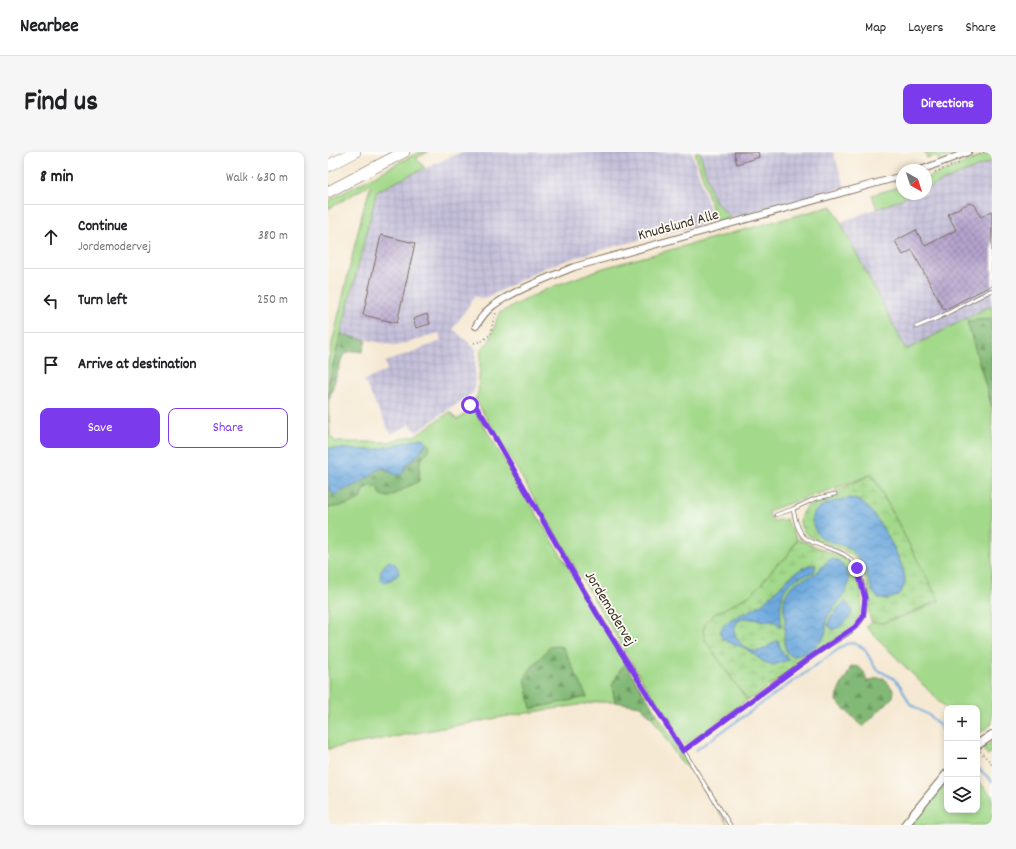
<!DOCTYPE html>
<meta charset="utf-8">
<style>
body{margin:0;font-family:Dekko,sans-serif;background:#f6f6f6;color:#202124}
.controls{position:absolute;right:12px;bottom:12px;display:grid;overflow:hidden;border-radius:8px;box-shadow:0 2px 6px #0003}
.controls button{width:36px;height:36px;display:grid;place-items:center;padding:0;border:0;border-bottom:1px solid #e0e0e0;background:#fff;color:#202124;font:20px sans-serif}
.compass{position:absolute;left:568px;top:12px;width:36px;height:36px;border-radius:50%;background:#fff;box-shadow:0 2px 6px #0003;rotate:141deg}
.stop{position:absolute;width:12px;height:12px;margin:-9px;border:3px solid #7c3aed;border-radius:50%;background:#fff}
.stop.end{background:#7c3aed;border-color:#fff;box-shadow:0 1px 4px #0008}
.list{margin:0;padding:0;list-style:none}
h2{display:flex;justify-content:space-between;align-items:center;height:52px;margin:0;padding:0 16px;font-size:17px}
h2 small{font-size:13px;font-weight:400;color:#757577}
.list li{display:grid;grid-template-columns:26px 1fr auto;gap:12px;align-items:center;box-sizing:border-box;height:64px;padding:0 16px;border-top:1px solid #e0e0e0}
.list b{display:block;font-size:15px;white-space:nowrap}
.list p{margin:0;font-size:13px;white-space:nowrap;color:#757577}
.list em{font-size:13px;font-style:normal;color:#757577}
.actions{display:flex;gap:8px;padding:12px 16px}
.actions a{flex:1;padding:9px 0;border:1px solid #7c3aed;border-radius:8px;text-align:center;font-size:14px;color:#7c3aed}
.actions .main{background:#7c3aed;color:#fff}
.icon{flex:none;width:22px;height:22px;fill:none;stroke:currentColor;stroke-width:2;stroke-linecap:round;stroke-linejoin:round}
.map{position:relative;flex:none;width:664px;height:673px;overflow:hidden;border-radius:8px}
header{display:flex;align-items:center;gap:24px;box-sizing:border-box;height:56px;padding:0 20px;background:#fff;border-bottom:1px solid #e0e0e0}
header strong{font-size:19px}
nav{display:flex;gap:22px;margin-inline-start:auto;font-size:14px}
.intro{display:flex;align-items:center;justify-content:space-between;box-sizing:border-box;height:96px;padding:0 24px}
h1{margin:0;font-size:28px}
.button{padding:10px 18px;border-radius:8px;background:#7c3aed;color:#fff;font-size:14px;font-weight:700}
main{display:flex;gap:24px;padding:0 24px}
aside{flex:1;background:#fff;border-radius:8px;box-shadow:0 2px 6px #0003}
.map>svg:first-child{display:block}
.industrial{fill:url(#industrial-grid)}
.green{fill:#a3d98a;stroke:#6f8254}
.forest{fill:url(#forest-firs);stroke:#5e724a}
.wetland{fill:url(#wetland-marsh);stroke:#6f8254}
.water{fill:url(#water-waves);stroke:#546a7e}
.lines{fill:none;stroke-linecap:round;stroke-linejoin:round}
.stream{stroke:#6da9de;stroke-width:2}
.building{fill:url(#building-cross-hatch)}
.lane-casing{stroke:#7c6d5d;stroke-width:4.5}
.street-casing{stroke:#7c6d5d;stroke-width:8}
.secondary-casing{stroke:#7c6d5d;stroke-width:10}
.highway-casing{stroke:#7c6d5d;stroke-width:12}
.path{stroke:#7c6d5d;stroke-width:1.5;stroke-dasharray:1 3;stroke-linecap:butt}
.lane{stroke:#fff;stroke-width:3}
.street{stroke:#fff;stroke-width:6}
.secondary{stroke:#fff;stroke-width:8}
.highway{stroke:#fff;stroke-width:11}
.route{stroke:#7c3aed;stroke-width:5}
.labels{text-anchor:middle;stroke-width:3.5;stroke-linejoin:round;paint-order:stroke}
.street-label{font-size:15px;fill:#3b2a1e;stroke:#fdfcf7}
</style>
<header>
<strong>Nearbee</strong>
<nav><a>Map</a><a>Layers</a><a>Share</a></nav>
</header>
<div class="intro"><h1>Find us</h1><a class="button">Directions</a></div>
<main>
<aside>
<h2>8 min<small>Walk · 630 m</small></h2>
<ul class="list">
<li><svg class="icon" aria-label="ahead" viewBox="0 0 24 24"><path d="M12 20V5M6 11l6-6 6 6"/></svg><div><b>Continue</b><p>Jordemodervej</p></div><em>380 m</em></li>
<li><svg class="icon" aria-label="left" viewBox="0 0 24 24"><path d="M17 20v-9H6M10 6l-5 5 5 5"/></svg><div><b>Turn left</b></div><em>250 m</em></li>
<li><svg class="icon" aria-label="arrive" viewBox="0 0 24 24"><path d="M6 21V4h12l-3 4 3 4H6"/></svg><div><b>Arrive at destination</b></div></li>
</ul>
<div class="actions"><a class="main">Save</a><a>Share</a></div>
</aside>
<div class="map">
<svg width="664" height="673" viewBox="0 0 664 673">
<defs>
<pattern id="industrial-grid" width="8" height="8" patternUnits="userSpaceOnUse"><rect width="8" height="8" fill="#c5c0da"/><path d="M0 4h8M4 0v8" fill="none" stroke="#aaa5bb"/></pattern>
<pattern id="forest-firs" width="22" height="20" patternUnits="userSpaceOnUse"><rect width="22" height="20" fill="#82b976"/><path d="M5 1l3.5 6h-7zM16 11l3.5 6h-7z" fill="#6c9760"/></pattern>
<pattern id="wetland-marsh" width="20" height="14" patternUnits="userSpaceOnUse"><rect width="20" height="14" fill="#a3d98a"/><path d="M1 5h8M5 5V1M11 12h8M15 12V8" fill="none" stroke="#8dba77"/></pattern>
<pattern id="water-waves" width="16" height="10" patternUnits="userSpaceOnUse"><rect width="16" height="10" fill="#6da9de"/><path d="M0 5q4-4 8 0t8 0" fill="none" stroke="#5b8ab3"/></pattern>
<pattern id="building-cross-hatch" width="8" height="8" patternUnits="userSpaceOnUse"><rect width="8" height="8" fill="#b3a2cc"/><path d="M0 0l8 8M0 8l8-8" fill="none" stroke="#9384a5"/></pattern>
</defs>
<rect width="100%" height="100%" fill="#fdfcf7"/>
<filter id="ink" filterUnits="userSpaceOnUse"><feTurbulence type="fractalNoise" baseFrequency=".025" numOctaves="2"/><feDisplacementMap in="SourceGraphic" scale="8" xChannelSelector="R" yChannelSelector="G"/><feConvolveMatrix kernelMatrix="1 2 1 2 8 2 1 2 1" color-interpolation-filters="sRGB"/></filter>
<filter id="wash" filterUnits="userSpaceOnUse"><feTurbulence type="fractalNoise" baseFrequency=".012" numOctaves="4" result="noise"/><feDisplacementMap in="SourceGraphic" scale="16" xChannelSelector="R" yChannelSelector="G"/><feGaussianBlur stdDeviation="0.9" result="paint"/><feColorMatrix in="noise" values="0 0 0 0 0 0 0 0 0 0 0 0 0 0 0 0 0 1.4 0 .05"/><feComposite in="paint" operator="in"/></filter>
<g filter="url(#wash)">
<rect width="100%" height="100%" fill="#f6e9d3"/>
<g class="industrial">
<path d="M133,0H364L385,69L265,100L218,115L156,147L147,144L125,177L148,197L146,240L88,280L83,272L63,282L36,229L59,218L57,210L113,189L111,181L68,194L13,182L49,39Z"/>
<path d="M367,0H505L517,35L388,70Z"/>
<path d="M664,9V153L578,198L513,70L585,42H598V36Z"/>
</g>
<g class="green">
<path d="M91,0H100L88,6L97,16L49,39L0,233V209L35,58L43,34L41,33L0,57V49Z"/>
<path d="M367,0H372L385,47L402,66L388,70Z"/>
<path d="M597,0H630L610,8L608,3L599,6Z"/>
<path d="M664,0V9L598,36V26Z"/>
<path d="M574,34V42H585L549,57L544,43Z"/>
<path d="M504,54L578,198L664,153V167L639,169L664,255V572L649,583V556L619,557L538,475L544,470C567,471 590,458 611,449L544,322C510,337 475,346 440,359L444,369L458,367L469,387L458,406L449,412L433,432L421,444L409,450L377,488L419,548L357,593L319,536L147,247L150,242L153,197L162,188L171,161L221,136L275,116Z"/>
<path d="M0,250L2,284L8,290H60L88,283L122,260L129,268L141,259H147L298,512L293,516L284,534L287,550H269L180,564L0,597Z"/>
<path d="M329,562L400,673L365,620L352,609L324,565Z"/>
<path d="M664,590V600L660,603L654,596Z"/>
<path d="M649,628L664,643V673H582L619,629V658H649Z"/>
</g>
<g class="forest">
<path d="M664,167V255L639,169Z"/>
<path d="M13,182L38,188L35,200C25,198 20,198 14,206L0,250V233Z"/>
<path d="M98,290L102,293L101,298L92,309L91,329L61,345L53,343L50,336L41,334L35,339L32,347L19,353L0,356V335L5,341L34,330L51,317L55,316L68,323L76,320L78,313C87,306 93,302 98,290Z"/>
<path d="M229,494L235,495L259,545L203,557L197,526L203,516L222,495Z"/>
<path d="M298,512L300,516L329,562L324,565L312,554L287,550L284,534L293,516Z"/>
<path d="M523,514L531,515L536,520L539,530L548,526H556L566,539L565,545L535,575L508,549C509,535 519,527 523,514Z"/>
</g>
<g class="wetland">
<path d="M544,322L611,449L555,471L544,470C539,462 542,455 542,446C540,435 537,421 531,411C519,390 464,392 473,364C478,348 497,347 511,344L509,339Z"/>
<path d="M469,387L521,408C534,428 541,460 522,477L426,545L419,548L377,488L375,478L378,469L388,461L421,444L433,432L449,412L458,406Z"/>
</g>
<g class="water">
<path d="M94,286L98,290C93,302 87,306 78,313L76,320L72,323H68L55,316L51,317L34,330L6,343L0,335V296L46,298Z"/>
<path d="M521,346C526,347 530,348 535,351C549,362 577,410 577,428C577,436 571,444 564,446C559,448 553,448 549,445C542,439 541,427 538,420C535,413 530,405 525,400C512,386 486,396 484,365C490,350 507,350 521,346Z"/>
<path d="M503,407C510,407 514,411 517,417C529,436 510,448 500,464C498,468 498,473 498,478C497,488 487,496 479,500C450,515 457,484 457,468C457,457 453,451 459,441C466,427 474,429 485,423C493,419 495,411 503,407Z"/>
<path d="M61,409C68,411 70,415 71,422L63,428L56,430L53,428C51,419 54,415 61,409Z"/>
<path d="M481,413H488L486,420C480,423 473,424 468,427C449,438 453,457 453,475L447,470L416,466L409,470L406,479C408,490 422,503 434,498C440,496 444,490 450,488L453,498L461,508L445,513L436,510L417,496L400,490L394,486L392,479C401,463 419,463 433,452C451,439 458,423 481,413Z"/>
<path d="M517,449L524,457L523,464L512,475L504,478L500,473L503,464Z"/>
</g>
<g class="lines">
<g class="stream">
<path d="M368,598L518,492L525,491L536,496L548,517L565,526L572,533L582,552L602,564L611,573L619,587"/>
<path d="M649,615L664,629"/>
</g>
</g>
<g id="blocks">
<g class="building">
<path d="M406,0H430L431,5L409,12Z"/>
<path d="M641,51L647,53L653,65L664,59V133L616,158L584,98L575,103L567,89L588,78L597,94L628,78L620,62Z"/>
<path d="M53,83L87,91L69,171L35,163Z"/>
<path d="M99,162L102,172L88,176L85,167Z"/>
</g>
</g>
</g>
<g filter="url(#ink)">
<use href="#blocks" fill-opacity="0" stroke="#7c6d5d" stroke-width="1"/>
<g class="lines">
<defs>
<g id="lane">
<path d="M588,175L612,165L664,138"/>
<path d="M142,253L148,255L154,263L269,461L402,673"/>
<path d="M448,363L465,357"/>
<path d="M355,599C403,564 449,527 498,495C509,488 530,478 535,465C540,451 535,430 529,417C519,394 493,399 476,385C469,378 467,366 465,357L486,347L507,342"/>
</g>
<g id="street">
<path d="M593,18L640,0"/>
<path d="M148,174C153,166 158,158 166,153C187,138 222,125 246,115L574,24"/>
</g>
<g id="secondary">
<path d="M649,593L664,583"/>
<path d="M577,673L619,622"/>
</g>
<g id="highway">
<path d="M0,14L27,0"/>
<path d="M0,40L76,0"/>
</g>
</defs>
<use href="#lane" class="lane-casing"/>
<use href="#street" class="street-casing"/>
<use href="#secondary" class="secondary-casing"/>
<use href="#highway" class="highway-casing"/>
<g class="path">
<path d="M644,5L656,0"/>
<path d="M607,20L632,11"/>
<path d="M146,191L154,189L163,182L165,168L169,159"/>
<path d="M652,599L664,612"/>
</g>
<use href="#lane" class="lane"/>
<use href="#street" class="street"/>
<use href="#secondary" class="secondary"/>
<use href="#highway" class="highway"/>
</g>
</g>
<g class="lines" filter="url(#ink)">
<path class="route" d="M142,253L148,255L154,263L269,462L355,599L480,507L527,475L535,465L537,446L529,416"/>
</g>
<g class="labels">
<g class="street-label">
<text transform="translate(350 72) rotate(-15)" y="5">Knudslund Alle</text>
<text transform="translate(283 456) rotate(59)" y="5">Jordemodervej</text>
</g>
</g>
</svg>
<div class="controls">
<button>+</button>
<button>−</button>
<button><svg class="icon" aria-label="layers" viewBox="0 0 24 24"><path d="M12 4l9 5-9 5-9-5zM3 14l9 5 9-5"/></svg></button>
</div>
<svg class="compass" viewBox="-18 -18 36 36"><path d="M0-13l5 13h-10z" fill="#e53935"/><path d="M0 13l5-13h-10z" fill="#757577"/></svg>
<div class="stop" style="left:142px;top:253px"></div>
<div class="stop end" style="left:529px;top:416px"></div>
</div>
</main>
